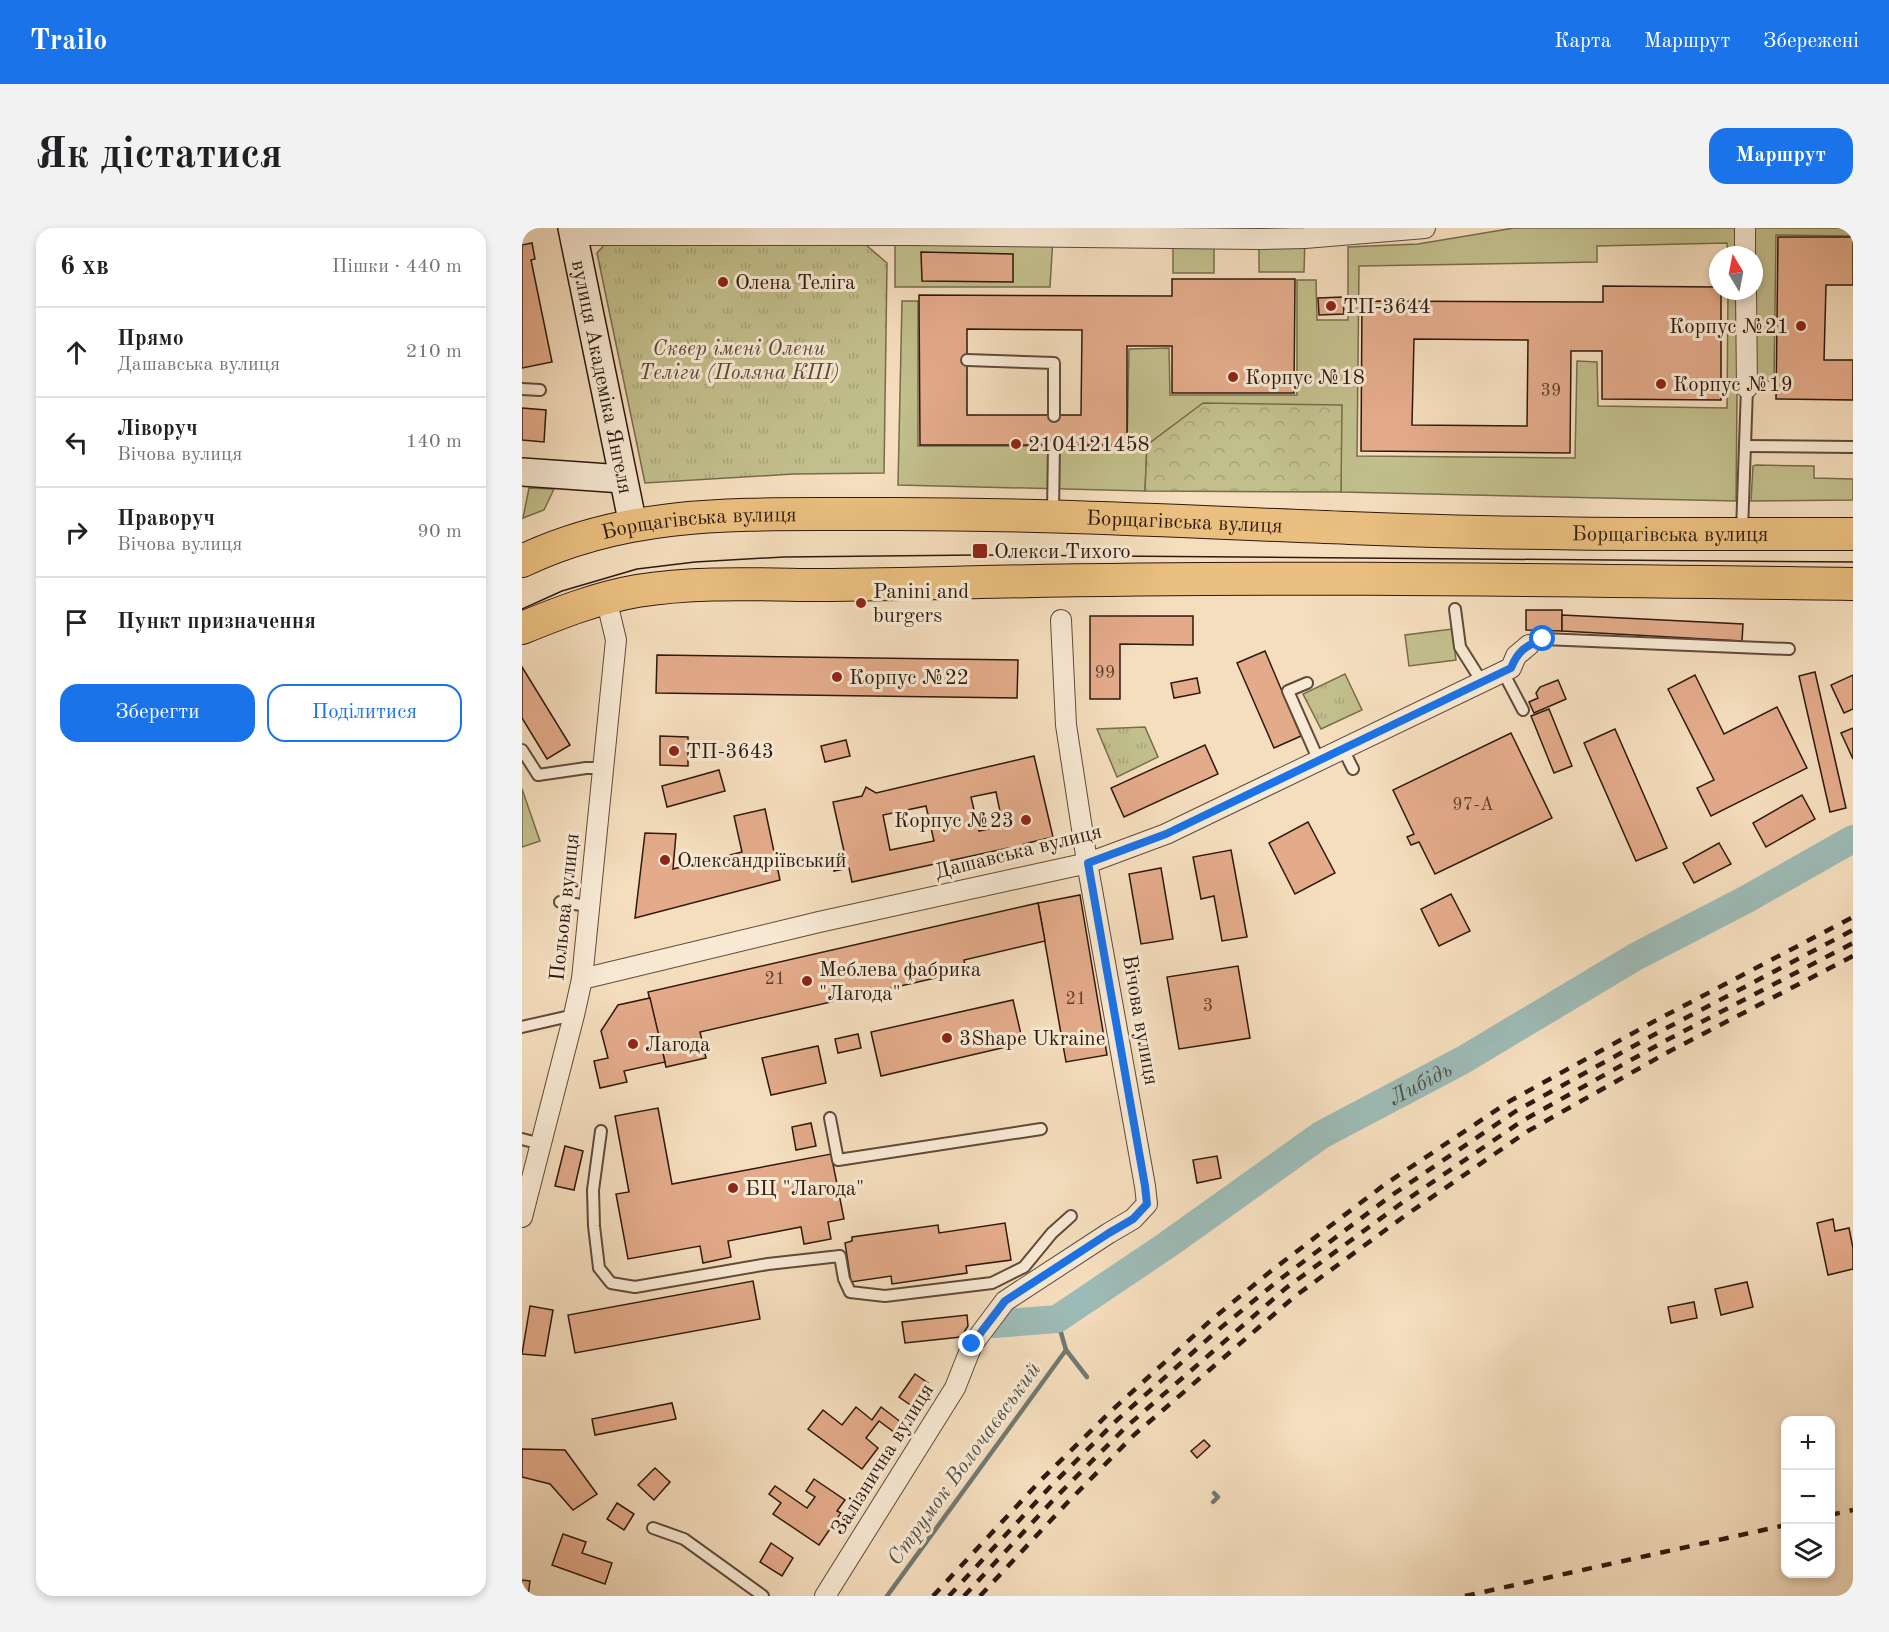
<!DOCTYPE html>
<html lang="uk">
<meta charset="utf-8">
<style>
body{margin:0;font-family:"Old Standard TT",serif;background:#f2f2f2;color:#202124}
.controls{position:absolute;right:18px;bottom:18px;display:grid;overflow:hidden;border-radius:12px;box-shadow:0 3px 9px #0003}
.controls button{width:54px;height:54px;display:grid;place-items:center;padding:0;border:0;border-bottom:2px solid #e0e0e0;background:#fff;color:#202124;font:30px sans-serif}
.compass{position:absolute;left:1187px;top:18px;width:54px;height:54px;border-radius:50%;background:#fff;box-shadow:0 3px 9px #0003;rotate:350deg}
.stop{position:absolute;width:18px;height:18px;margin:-14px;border:4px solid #1a73e8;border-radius:50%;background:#fff}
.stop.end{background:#1a73e8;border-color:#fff;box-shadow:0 2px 6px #0008}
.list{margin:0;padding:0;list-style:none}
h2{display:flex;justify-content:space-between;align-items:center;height:78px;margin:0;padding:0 24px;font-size:26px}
h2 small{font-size:20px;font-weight:400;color:#757577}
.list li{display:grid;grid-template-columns:39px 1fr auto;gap:18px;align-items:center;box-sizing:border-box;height:90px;padding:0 24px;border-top:2px solid #e0e0e0}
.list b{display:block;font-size:22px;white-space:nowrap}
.list p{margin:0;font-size:20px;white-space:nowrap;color:#757577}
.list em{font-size:20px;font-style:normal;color:#757577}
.actions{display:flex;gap:12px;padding:18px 24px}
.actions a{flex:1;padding:14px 0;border:2px solid #1a73e8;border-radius:18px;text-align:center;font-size:21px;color:#1a73e8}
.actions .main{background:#1a73e8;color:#fff}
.icon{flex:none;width:33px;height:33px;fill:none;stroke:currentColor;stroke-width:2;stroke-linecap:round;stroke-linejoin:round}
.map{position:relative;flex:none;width:1331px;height:1368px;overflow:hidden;border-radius:18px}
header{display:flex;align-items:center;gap:36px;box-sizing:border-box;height:84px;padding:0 30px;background:#1a73e8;color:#fff}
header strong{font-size:28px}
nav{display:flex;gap:33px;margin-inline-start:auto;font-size:21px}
.intro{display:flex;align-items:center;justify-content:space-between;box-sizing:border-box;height:144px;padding:0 36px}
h1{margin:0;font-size:42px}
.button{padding:15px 27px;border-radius:18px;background:#1a73e8;color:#fff;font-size:21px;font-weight:700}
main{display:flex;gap:36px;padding:0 36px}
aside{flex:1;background:#fff;border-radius:18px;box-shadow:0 3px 9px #0003}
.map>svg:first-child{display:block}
.green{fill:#c2bf8c;stroke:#786c4c;stroke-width:1.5}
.forest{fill:url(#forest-crowns);stroke:#786c4c;stroke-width:1.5}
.park{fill:url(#park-tufts);stroke:#786c4c;stroke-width:1.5}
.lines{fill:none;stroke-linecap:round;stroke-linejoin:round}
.stream{stroke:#717a72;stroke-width:4.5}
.river{stroke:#9dbbb6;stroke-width:28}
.building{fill:#e4ab8a;stroke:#2e190d;stroke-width:1.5;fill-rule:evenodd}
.lane-casing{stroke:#604a39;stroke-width:14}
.street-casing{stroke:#604a39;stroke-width:22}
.secondary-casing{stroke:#2e190d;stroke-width:30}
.primary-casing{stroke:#2e190d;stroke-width:34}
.lane{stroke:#f8ead5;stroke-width:10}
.street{stroke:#f8ead5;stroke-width:20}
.secondary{stroke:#f8ead5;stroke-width:27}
.primary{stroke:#eabf7f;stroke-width:32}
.tram{stroke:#2e190d;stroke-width:1.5}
.rail{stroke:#2e190d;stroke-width:4.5;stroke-dasharray:10 10;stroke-linecap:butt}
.route{stroke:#1a73e8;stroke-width:8}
.poi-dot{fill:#8f2418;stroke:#f8ead5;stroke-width:2}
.labels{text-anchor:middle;stroke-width:6;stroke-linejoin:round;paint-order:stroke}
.number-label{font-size:18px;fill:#5c3e2c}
.poi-label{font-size:21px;fill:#2e190d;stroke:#f8ead5;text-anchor:start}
.park-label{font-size:21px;font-style:italic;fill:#5a4b33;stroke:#f8ead5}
.street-label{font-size:21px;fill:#2e190d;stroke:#f8ead5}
.water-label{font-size:22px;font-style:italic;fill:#555248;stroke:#f8ead5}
</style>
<header>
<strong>Trailo</strong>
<nav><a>Карта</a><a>Маршрут</a><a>Збережені</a></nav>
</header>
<div class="intro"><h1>Як дістатися</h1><a class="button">Маршрут</a></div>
<main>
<aside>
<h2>6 хв<small>Пішки · 440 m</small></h2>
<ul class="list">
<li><svg class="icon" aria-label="ahead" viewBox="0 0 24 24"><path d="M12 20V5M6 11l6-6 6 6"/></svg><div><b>Прямо</b><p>Дашавська вулиця</p></div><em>210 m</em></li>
<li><svg class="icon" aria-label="left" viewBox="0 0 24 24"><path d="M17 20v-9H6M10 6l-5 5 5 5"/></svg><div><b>Ліворуч</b><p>Вічова вулиця</p></div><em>140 m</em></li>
<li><svg class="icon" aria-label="right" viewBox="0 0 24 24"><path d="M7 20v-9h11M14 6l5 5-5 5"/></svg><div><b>Праворуч</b><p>Вічова вулиця</p></div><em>90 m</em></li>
<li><svg class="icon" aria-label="arrive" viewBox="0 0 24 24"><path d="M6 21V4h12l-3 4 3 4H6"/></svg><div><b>Пункт призначення</b></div></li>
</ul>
<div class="actions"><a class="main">Зберегти</a><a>Поділитися</a></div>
</aside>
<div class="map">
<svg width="1331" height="1368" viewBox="0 0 1331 1368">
<defs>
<pattern id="forest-crowns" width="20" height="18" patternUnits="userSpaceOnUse" patternTransform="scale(1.5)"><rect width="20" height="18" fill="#c2bf8c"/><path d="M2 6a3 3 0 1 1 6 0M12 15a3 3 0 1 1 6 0" fill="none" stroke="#a7a478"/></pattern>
<pattern id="park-tufts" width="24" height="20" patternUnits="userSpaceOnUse" patternTransform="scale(1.5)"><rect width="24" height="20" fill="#c2bf8c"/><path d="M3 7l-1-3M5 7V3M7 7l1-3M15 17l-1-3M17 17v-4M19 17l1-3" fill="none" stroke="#a7a478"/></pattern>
</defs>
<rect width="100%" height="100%" fill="#f5debe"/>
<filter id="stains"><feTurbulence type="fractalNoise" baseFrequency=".00333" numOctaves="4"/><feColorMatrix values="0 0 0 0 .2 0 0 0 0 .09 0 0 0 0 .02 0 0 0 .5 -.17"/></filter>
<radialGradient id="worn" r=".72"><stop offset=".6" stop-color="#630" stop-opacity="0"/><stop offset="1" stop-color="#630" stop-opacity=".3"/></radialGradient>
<g class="green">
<path d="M390,0H806L783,10L782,44H737V11H692V45H651V10L531,9L528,59H373V7Z"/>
<path d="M992,0H1216V27H1206L1205,15L1075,18V34L837,38L835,228L1053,230L1055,133L1075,134L1076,178L1205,180L1206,63H1216L1214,273L819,264V177L625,217L623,263L376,257L380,73H396V218H605L607,121L647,120L648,167H775V52H794L795,92H826V19L896,16Z"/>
<path d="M1231,0H1331V8L1254,7L1252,153H1232Z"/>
<path d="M1234,237L1292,238V250L1331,251V272L1229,273L1231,238Z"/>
<path d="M7,260L32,261L22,282L1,290Z"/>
<path d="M930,401L934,432L887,438L883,407Z"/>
<path d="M0,561L18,613L0,619Z"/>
</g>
<path class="forest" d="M681,175L820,177L819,264L623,263L625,217Z"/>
<g class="park">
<path d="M84,15L343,16L365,35L362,245L271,246L123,255L75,25Z"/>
<path d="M823,446L840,482L799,501L781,466Z"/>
<path d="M623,499L636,529L595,549L575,501Z"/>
</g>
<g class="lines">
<g class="stream">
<path d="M535,1091L544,1122L565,1149"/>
<path d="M691,1274L696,1269L692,1265"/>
<path d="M365,1368L544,1122"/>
</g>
<path class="river" id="s1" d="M473,1096L535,1091L645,1017L799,907L941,832L1113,729L1223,672L1331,611"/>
</g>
<g class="building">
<path d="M1256,9H1331V57H1304L1302,132H1331V172L1254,171Z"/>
<path d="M10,15L13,31L9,32L30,134L0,140V17Z"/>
<path d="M399,24L491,26V54L400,53Z"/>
<path d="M650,51H773L772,165H650V118H605V217H398L397,67L650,68ZM445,101L560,102L559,187H445Z"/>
<path d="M1081,58L1196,59V63H1199V172L1080,171V123H1049L1048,225L839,223L840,73L1081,74ZM892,111L1006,112L1005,198L890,197Z"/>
<path d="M821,69L822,86L797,87L796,70Z"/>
<path d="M0,180L24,182L22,214L0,212Z"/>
<path d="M1004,382H1040V403L1004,402Z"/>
<path d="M1040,387L1221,396L1220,413L1040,403Z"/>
<path d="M568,388H671V417L598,416V471H568Z"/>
<path d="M743,423L779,508L752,520L715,435Z"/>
<path d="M135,427L496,432L495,470L134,465Z"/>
<path d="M0,439L48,517L25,531L0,490Z"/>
<path d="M1293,444L1324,580L1308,584L1277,448Z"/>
<path d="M1173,447L1202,506L1255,479L1285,540L1189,588L1175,560L1192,552L1146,461Z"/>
<path d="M1331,447V481L1322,485L1309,457Z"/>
<path d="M675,450L678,465L652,470L649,455Z"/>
<path d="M1036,452L1044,471L1012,485L1007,474L1016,470L1014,465L1018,459Z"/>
<path d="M1027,481L1050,538L1032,545L1009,488Z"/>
<path d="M1331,500V531L1319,505Z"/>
<path d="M1093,501L1145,620L1114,633L1062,515Z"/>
<path d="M989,505L1030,590L913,646L897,614L889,617L885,609L892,606L871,562Z"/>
<path d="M138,508L166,509V538L138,537Z"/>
<path d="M324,512L328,528L303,534L299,518Z"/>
<path d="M683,517L696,546L602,589L589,560Z"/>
<path d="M512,528L531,609L502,616L496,627L486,620L330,654L327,640L312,643L311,635L324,632L311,574L340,568L344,559L354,565ZM474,564L481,598L457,603L449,569ZM404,578L412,613L368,622L361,587Z"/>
<path d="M197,542L203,563L145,579L140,558Z"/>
<path d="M1280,567L1293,591L1244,619L1231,595Z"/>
<path d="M243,581L258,652L113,690L123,605L154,606L151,641L220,624L212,588Z"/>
<path d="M786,594L813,645L773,666L747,615Z"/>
<path d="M1197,615L1209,636L1172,655L1161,635Z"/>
<path d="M709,622L725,709L700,713L692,668L679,671L671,629Z"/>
<path d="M639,640L651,711L619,716L607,646Z"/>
<path d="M929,666L948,703L917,718L899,681Z"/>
<path d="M558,667L585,827L544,834L516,675Z"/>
<path d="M516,675L523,713L442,732L444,743L178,804L184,830L144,839L126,764Z"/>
<path d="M716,738L728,810L657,821L645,749Z"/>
<path d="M128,770L143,834L102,843L105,854L78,860L72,833L86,830L79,803L96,777Z"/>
<path d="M491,772L501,815L359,848L349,804Z"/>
<path d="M336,806L339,820L316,825L313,811Z"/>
<path d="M296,818L304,855L249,867L240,830Z"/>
<path d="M136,880L150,956L309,926L322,991L306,994L309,1011L282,1016L279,999L206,1013L209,1029L181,1035L178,1018L106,1031L94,966L107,964L93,888Z"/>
<path d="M289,895L294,918L274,922L270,899Z"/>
<path d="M43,918L61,923L52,962L33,958Z"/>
<path d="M695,928L699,950L675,955L671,932Z"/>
<path d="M1311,991L1313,1003L1327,1000L1331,1020V1041L1306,1047L1295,995Z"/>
<path d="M483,995L489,1032L444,1038L445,1045L370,1056L369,1048L329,1054L323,1015L330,1013V1009L416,997L417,1005Z"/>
<path d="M231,1053L238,1091L53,1125L46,1087Z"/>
<path d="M1225,1054L1231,1079L1199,1087L1193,1061Z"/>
<path d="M1172,1074L1175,1090L1149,1095L1146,1079Z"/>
<path d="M8,1078L31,1082L23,1128L0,1126Z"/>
<path d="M445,1087L446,1098L439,1109L383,1115L380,1094Z"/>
<path d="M393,1146L406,1155L390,1178L377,1169Z"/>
<path d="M150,1175L154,1191L73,1207L70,1191Z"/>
<path d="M334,1179L350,1192L359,1179L388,1201L380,1210L357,1193L344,1210L356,1220L340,1241L286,1201L301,1182L320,1197Z"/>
<path d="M682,1212L688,1218L675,1230L669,1223Z"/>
<path d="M0,1221L43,1222L75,1266L51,1282L28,1256L0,1249Z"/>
<path d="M133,1240L148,1254L132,1272L116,1257Z"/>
<path d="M292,1251L323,1272L315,1283L319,1285L297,1317L251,1286L259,1275L247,1266L253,1258L285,1280L293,1269L284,1263Z"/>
<path d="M95,1275L112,1286L102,1302L85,1291Z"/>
<path d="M41,1306L64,1314L60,1325L90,1335L83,1356L30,1337Z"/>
<path d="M249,1315L271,1330L260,1348L238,1334Z"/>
<path d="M0,1352L8,1353L6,1368H0Z"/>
</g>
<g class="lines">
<defs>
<g id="lane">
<path d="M445,132L532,135V188"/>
<path d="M0,161L18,162"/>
<path d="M1223,218L1331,219"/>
<path d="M531,285L532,217"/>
<path d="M1220,303L1225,160"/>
<path d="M933,381L938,419L960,454"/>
<path d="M1007,417L1021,411L1267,421"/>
<path d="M981,444L1001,482"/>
<path d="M785,455L766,463L797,533"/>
<path d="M821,521L831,541"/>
<path d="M0,522L16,547L64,540H81"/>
<path d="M38,674L67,678"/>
<path d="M0,799L52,787"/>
<path d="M308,890L316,932L519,901"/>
<path d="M79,903L71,962L72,998L77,1040L89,1055L113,1059L246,1036L318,1028L322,1051L328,1064L363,1068L470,1055L502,1039L530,1005L549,988"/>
<path d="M0,911L19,916"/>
<path d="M131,1300L162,1311L241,1368"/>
</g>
<g id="street">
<path d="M1223,0V27"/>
<path d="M52,7H390L737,11L783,10L903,0"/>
<path d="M1224,63L1225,160"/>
<path d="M60,751L297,694L566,635L644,606L989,440L994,428L1007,417"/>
<path d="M0,989L52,787L60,751L94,412L84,370"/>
<path d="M303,1368L433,1160L450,1117L483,1073L587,1005L611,991L625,976L623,958L566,640L544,497L539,392"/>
</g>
<g id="secondary">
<path id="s2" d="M50,0L111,297"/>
<path d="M0,244L101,251"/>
</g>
<g id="primary">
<path id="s3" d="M0,333C113,279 228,287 350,286C509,285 668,294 827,300C995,307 1163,306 1331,306"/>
<path d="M0,400C37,385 75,370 115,363C170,354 226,356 283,357C330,357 377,356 424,355C726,347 1028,352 1331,356"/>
</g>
</defs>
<use href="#lane" class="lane-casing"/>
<use href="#street" class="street-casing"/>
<use href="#secondary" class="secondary-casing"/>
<use href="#primary" class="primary-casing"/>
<use href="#lane" class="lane"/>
<use href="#street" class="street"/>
<use href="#secondary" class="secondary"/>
<use href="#primary" class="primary"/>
<path class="tram" d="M0,381L40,363L115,341L173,334L262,329L455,327L1331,334"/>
<g class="rail">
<path d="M1308,1287L1331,1282"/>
<path d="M411,1368L520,1251L587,1185L688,1093L749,1043L862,957L988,873L1131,794L1331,689"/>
<path d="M427,1368L528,1259L595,1192L696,1102L757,1052L870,967L994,883L1137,804L1331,702"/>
<path d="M442,1368L536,1267L604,1199L764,1060L877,977L1000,893L1143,813L1331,715"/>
<path d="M458,1368L545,1275L612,1207L772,1069L884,987L1006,903L1148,823L1331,728"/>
<path d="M943,1368L1264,1297"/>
</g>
</g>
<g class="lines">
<path class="route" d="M450,1116L483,1073L587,1005L611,991L625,976L623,958L566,635L644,606L989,440C996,423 1003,418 1021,411"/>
</g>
<g class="poi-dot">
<circle cx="201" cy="54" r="6"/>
<circle cx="809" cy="78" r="6"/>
<circle cx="1279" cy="98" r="6"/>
<circle cx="711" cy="149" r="6"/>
<circle cx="1139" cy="156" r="6"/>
<circle cx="494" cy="216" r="6"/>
<rect x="450" y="315" width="16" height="16" rx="3"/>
<circle cx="339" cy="375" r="6"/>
<circle cx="315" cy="449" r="6"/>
<circle cx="152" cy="523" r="6"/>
<circle cx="504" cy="592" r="6"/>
<circle cx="143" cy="632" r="6"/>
<circle cx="285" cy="753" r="6"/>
<circle cx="425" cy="810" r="6"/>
<circle cx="111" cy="816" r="6"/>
<circle cx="211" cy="960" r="6"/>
</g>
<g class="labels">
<g class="number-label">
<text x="1029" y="168">39</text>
<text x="583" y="450">99</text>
<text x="951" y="582">97-А</text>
<text x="253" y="756">21</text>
<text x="554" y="776">21</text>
<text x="686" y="783">3</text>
</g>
<g class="poi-label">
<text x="213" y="61">Олена Теліга</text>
<text x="821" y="85">ТП-3644</text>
<text x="1267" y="105" text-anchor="end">Корпус №21</text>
<text x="723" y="156">Корпус №18</text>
<text x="1151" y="163">Корпус №19</text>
<text x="506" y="223">2104121458</text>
<text x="472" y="330">Олекси Тихого</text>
<text x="351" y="370">Panini and<tspan x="351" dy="24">burgers</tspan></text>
<text x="327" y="456">Корпус №22</text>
<text x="164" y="530">ТП-3643</text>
<text x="492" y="599" text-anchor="end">Корпус №23</text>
<text x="155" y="639">Олександріївський</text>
<text x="297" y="748">Меблева фабрика<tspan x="297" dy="24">"Лагода"</tspan></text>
<text x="437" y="817">3Shape Ukraine</text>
<text x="123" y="823">Лагода</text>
<text x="223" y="967">БЦ "Лагода"</text>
</g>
<g class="park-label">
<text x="217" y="127">Сквер імені Олени<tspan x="217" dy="24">Теліги (Поляна КПІ)</tspan></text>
</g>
<g class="street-label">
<text dy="7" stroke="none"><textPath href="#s2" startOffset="152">вулиця Академіка Янгеля</textPath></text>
<text dy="7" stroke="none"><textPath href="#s3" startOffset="669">Борщагівська вулиця</textPath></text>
<text dy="7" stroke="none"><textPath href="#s3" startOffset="183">Борщагівська вулиця</textPath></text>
<text dy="7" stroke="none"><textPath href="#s3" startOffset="1155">Борщагівська вулиця</textPath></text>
<text transform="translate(496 623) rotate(-14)" y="7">Дашавська вулиця</text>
<text transform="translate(42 679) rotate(-84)" y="7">Польова вулиця</text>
<text transform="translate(619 792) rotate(80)" y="7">Вічова вулиця</text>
<text transform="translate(360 1231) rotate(-58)" y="7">Залізнична вулиця</text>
</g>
<g class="water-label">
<text dy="8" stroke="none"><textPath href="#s1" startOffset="496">Либідь</textPath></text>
<text transform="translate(441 1235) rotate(-54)" y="8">Струмок Волочаєвський</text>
</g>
</g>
<rect width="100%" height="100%" filter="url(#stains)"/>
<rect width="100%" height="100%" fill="url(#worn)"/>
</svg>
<div class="controls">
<button>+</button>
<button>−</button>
<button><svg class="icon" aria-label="layers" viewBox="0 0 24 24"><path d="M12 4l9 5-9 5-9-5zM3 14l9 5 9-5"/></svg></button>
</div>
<svg class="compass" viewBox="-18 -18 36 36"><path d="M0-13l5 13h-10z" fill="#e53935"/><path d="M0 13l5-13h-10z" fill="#757577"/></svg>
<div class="stop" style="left:1021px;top:411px"></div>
<div class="stop end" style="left:450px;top:1116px"></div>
</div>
</main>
